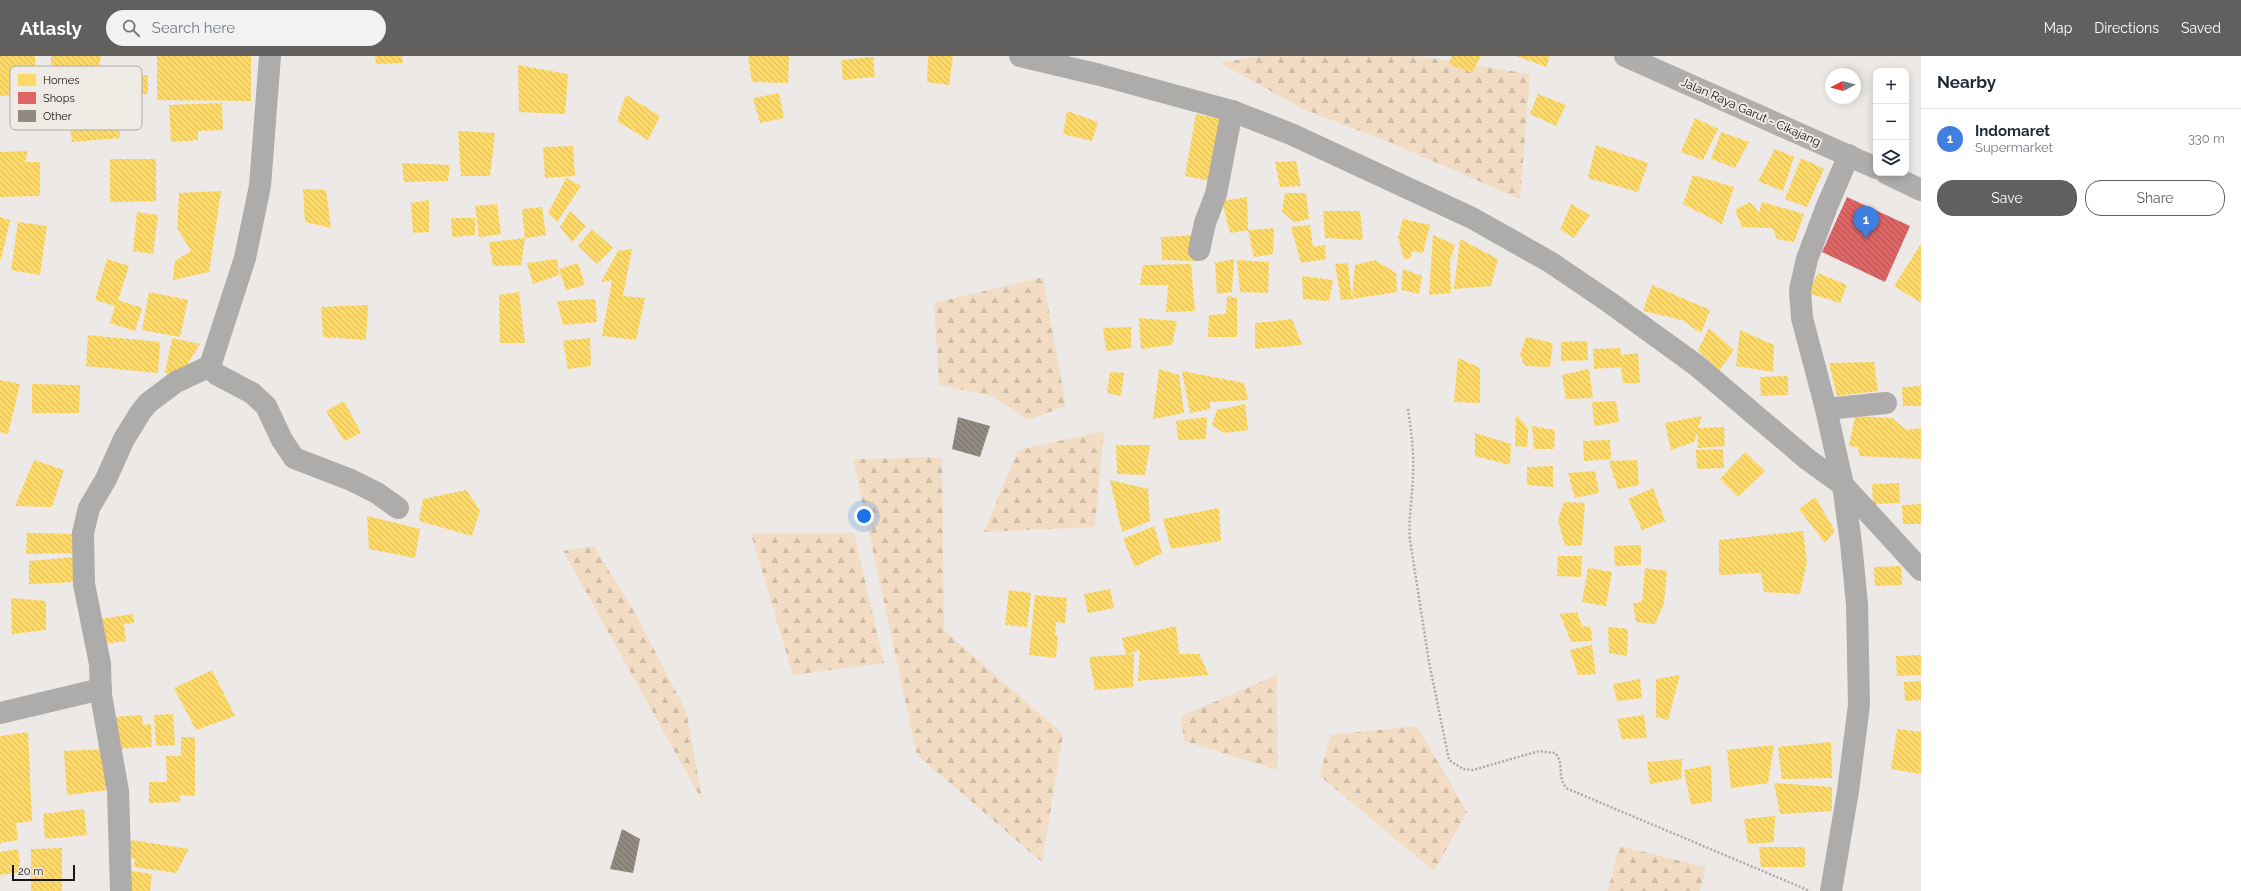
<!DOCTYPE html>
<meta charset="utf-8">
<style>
body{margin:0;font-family:Raleway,sans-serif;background:#f2f2f3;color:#1f2937}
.controls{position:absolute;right:12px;top:12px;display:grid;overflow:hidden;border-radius:8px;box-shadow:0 2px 10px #0003}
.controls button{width:36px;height:36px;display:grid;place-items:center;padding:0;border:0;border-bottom:1px solid #e0e1e3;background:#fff;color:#1f2937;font:20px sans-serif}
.compass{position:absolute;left:1825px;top:12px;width:36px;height:36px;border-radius:50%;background:#fff;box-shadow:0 2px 10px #0003;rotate:263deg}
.scale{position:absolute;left:12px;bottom:10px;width:63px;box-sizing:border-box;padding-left:4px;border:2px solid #181715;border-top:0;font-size:11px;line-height:14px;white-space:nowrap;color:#181715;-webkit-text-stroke:3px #eeeae4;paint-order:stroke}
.you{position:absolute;left:864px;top:460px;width:14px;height:14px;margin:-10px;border:3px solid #fff;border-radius:50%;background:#1a73e8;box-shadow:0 0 0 6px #1a73e833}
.badge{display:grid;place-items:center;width:26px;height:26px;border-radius:50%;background:#62605e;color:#fff;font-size:13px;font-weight:700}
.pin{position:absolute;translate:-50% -33px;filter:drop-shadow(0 1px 2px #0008)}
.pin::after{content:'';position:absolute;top:21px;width:14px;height:12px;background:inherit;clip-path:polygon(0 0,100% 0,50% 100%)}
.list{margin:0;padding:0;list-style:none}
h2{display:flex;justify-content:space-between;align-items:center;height:52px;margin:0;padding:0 16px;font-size:17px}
h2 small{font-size:13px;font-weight:400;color:#747a83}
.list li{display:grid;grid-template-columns:26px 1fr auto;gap:12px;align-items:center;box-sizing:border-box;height:60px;padding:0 16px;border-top:1px solid #e0e1e3}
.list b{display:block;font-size:15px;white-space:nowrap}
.list p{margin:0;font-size:13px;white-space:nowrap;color:#747a83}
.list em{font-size:13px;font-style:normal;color:#747a83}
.actions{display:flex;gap:8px;padding:12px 16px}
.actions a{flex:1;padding:9px 0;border:1px solid #62605e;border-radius:16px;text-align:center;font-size:14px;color:#62605e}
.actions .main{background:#62605e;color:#fff}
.icon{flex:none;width:22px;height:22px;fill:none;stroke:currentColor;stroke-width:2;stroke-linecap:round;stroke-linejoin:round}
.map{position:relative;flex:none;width:1921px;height:835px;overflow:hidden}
header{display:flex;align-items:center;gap:24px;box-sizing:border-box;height:56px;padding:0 20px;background:#62605e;color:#fff}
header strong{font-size:19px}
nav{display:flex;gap:22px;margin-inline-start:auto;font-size:14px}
.search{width:280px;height:36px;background:#f2f2f3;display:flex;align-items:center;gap:10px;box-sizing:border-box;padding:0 14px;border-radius:22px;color:#747a83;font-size:15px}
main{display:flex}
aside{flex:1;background:#fff}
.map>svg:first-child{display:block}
.forest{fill:url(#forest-firs)}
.homes{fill:url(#homes-back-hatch)}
.shops{fill:url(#shops-back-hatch)}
.building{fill:url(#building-back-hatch)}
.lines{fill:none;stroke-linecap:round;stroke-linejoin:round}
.path{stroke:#abaaa9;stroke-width:2.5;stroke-dasharray:2 2;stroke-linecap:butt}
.minor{stroke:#adacaa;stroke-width:22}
.major{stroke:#b0aeac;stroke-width:22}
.labels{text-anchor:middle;stroke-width:4;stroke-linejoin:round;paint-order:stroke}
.street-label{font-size:12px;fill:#181715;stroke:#eeeae4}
.key{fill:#eeeae4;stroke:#aeaba6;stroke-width:1}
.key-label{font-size:11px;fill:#181715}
</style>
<header>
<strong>Atlasly</strong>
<div class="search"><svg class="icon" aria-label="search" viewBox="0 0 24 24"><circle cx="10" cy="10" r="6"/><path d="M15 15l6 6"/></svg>Search here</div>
<nav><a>Map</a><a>Directions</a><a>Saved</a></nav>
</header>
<main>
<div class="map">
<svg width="1921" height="835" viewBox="0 0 1921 835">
<defs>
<pattern id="forest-firs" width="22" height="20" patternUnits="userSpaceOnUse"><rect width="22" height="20" fill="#f2ddc4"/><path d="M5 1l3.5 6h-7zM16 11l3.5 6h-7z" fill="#cfbda8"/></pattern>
<pattern id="homes-back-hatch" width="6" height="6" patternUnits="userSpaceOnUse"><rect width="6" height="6" fill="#ffd966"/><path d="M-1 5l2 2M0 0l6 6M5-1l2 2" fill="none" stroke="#daba58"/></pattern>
<pattern id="shops-back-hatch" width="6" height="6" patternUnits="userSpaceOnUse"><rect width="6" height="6" fill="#e06666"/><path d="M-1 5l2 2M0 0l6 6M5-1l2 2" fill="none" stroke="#b55353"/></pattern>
<pattern id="building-back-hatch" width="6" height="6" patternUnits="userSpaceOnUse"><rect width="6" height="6" fill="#918a81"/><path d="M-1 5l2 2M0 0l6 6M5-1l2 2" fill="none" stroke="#757068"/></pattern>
</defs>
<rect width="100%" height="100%" fill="#ece9e6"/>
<g class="forest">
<path d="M1260,0H1417L1530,18L1520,143L1391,87L1303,53L1220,7Z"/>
<path d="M1043,221L1066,350L1028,364L992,340L939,329L934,247Z"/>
<path d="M1104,375L1095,471L984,476L1018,394Z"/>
<path d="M942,401L944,574L1063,678L1042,806L917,699L853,403Z"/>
<path d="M854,477L884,607L793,619L751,478Z"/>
<path d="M594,490L636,559L686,655L703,746L563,495Z"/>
<path d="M1277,619L1278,714L1184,685L1181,660Z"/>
<path d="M1417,670L1467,756L1434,815L1320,720L1330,679Z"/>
<path d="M1619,790L1706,811L1700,835H1608Z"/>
</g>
<g class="homes">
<path d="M0,0H35L37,37L0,40Z"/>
<path d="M51,0H101L97,20L51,9Z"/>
<path d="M157,0H251V45L157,44Z"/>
<path d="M375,0H402L403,7L376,8Z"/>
<path d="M748,0H789L788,27L752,26Z"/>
<path d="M928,0H953L949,29L927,26Z"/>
<path d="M1452,0H1481L1472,17L1449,8Z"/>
<path d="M1516,0H1549L1547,11Z"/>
<path d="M873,1L875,21L843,24L841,4Z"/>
<path d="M518,9L568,18L565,58L519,56Z"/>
<path d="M122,19H148V38L123,39Z"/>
<path d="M779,37L784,62L760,67L753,42Z"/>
<path d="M1538,38L1566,49L1556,70L1530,58Z"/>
<path d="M117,39L120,82L72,86L69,62L102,59L100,41Z"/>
<path d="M626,39L660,60L648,84L617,65Z"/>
<path d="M222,47L223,74L198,75V84L171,86L169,49Z"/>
<path d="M1067,55L1098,66L1092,85L1063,78Z"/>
<path d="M1196,58L1223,63L1212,125L1185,120Z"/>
<path d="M1695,62L1718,73L1703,104L1681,96Z"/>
<path d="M458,75L495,77L490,120H461Z"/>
<path d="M1721,76L1749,86L1735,112L1711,103Z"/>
<path d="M1596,89L1648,107L1638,136L1588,122Z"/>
<path d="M573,90L575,120L545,122L543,91Z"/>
<path d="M1775,93L1794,101L1783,135L1758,125Z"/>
<path d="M28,95L25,106H40V140L0,141V96Z"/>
<path d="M1801,102L1824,113L1807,151L1785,143Z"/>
<path d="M110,103H156V145L110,146Z"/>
<path d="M1296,105L1301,130L1280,131L1275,106Z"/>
<path d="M402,107L450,109L448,125L404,126Z"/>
<path d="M1693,119L1734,131L1722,168L1683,148Z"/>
<path d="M566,122L581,130L557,166L548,157Z"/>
<path d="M303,133L326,134L331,172L305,166Z"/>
<path d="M221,135L209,216L173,224L175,205L191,195L177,172L179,137Z"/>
<path d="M1285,137H1306L1309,163L1294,166L1282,155Z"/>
<path d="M1247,141L1248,174L1230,177L1222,145Z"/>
<path d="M429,144V176L413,177L411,147Z"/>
<path d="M1750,146L1759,157L1762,146L1804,158L1794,186L1777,183L1772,172L1742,171L1735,154Z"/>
<path d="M497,148L501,178L479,181L475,150Z"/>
<path d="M1571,148L1590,159L1574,182L1560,174Z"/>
<path d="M542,151L546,179L525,182L522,153Z"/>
<path d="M570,155L586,170L572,186L560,171Z"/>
<path d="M1323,155H1360L1363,184L1325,182Z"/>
<path d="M137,156L158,159L153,198L133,195Z"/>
<path d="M0,161L10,164L1,204H0Z"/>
<path d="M451,162H475V179L452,181Z"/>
<path d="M1403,163L1430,169L1423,197L1412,195L1411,202L1404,203L1398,181Z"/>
<path d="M18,166L47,170L40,219L11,214Z"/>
<path d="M1310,169L1313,191L1325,189L1326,203L1301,207L1291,171Z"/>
<path d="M1274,172L1273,198L1254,201L1248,174Z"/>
<path d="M592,173L613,192L597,208L578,190Z"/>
<path d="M1199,179L1195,205L1162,204L1161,181Z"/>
<path d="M1433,179L1455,189L1450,204L1451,237L1429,239Z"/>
<path d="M525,182L521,209L493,210L489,186Z"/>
<path d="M1460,183L1498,203L1491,230L1454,233Z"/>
<path d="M1921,188V245L1920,246L1894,230Z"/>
<path d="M632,193L623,240L645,242L636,284L602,280L612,224L601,226L618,195Z"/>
<path d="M107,203L129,210L118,244L142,252L135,275L110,267L115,250L95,244Z"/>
<path d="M557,203L559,219L533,228L527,207Z"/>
<path d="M1234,203L1232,236L1217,238L1215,207Z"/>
<path d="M1237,204L1269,206L1268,237L1240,236Z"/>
<path d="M1375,204L1396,217L1397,236L1352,243L1355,209Z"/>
<path d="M578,207L585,229L566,234L559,213Z"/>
<path d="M1348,207L1352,243L1341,244L1335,208Z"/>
<path d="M1191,208L1195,255L1166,256L1168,229H1140L1143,209Z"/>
<path d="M1403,213L1422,220L1419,238L1401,234Z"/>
<path d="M1818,217L1847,229L1840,247L1808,237Z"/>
<path d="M1302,220L1333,224L1329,245L1303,243Z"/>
<path d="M1652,229L1710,254L1701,277L1682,264L1643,255Z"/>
<path d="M149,236L188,244L180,281L142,274Z"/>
<path d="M519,236L525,287H500L499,239Z"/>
<path d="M1227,240L1237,242V281H1208L1209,259L1226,258Z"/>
<path d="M595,243L597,266L563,269L557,245Z"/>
<path d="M368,249L366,284L323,281L321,251Z"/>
<path d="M1139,262L1177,265L1172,289L1141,293Z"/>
<path d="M1292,263L1302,289L1255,293V267Z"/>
<path d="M1131,271V292L1106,295L1103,272Z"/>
<path d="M1709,272L1734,294L1719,315L1698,294Z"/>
<path d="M1740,274L1774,289L1773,316L1736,310Z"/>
<path d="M88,279L160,286L158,317L86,310Z"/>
<path d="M1526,281L1553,287L1550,311L1525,310L1520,299Z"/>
<path d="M172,282L200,288L180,320L165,317Z"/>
<path d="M590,282L591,310L568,313L563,285Z"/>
<path d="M1587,285L1588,304L1561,305V286Z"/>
<path d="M1620,292L1621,299L1638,297L1640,327H1623L1621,311L1594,313L1593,293Z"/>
<path d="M1458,302L1480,312V347L1454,346Z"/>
<path d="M1874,306L1878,335L1837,340L1829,307Z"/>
<path d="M1159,313L1179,319L1184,357L1153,363Z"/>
<path d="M1589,313L1593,342L1566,343L1562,319Z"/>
<path d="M1182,315L1244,327L1248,344L1210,346V353L1190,357Z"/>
<path d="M1110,316L1124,317L1121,340L1107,337Z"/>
<path d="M1788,320V339L1761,340L1760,321Z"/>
<path d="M0,324L20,328L8,378L0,376Z"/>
<path d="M32,328L80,329L79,357H32Z"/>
<path d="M1921,330V350H1903L1902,331Z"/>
<path d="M344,345L361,377L344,385L326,355Z"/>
<path d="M1616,345L1619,366L1594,370L1592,346Z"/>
<path d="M1245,348L1248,374L1224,377L1212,369L1217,354Z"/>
<path d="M1516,359L1528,372L1527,391L1515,390Z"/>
<path d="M1702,360L1698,372L1724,371L1725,390L1698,392L1697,376L1694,386L1671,394L1665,367Z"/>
<path d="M1855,360L1892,362L1906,374L1921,372V403L1859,400L1858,391L1849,390Z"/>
<path d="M1207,361L1206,383L1178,384L1176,365Z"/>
<path d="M1532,370L1555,374L1554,393H1534Z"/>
<path d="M1475,377L1511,388L1510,409L1475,400Z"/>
<path d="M1610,384L1611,403L1584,405L1583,385Z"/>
<path d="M1116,389H1150L1145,419L1117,418Z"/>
<path d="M1723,393L1724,412L1697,413L1696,394Z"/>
<path d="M1745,396L1765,415L1738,441L1720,423Z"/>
<path d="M34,404L64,414L52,451L15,450Z"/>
<path d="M1637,404L1639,429L1618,433L1609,405Z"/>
<path d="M1553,410V431L1527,429V411Z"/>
<path d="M1595,415L1599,437L1575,442L1568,417Z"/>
<path d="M1110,424L1148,433L1150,465L1122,476Z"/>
<path d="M1899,427L1900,447L1873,448L1872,428Z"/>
<path d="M1653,432L1665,465L1642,474L1628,443Z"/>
<path d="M466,434L480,454L472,480L419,465L423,443Z"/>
<path d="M1815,441L1835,475L1825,487L1799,453Z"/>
<path d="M1564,446L1585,447L1582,489L1565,490L1558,464Z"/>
<path d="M1921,448V468H1903L1902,449Z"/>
<path d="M1219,452L1221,485L1171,493L1163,463Z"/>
<path d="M367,460L420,473L415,502L369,493Z"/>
<path d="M1154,470L1162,497L1135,511L1123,483Z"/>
<path d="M1803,475L1807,506L1800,538L1764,536L1761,517L1719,519V484Z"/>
<path d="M27,477L81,478L82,497L26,498Z"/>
<path d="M1641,489V509L1615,510L1614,490Z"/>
<path d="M1558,500H1582L1581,521L1557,520Z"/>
<path d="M75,501L77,526L29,528V505Z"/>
<path d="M1901,510L1902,529L1875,530L1874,511Z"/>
<path d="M1588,512L1612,516L1606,550L1582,546Z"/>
<path d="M1645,512L1667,515L1664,547L1655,568L1636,566L1633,547L1642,546Z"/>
<path d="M1110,533L1114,552L1088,557L1084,538Z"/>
<path d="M1009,534L1031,537L1027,571L1005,569Z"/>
<path d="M1035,539L1067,542L1065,567L1056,566L1055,580H1058L1056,602L1029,599Z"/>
<path d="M11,542L46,545V574L12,578Z"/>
<path d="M1577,556L1582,570L1591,571L1592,585L1571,586L1560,558Z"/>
<path d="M133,558L134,567L124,568L126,585L104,588L100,563Z"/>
<path d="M1176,570L1179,598H1199L1209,619L1138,625L1140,594L1126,599L1122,582Z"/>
<path d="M1608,571L1628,573L1627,600L1609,597Z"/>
<path d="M1592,589L1596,618L1578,619L1570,594Z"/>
<path d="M1134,598L1133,631L1095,634L1089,601Z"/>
<path d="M1921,599V619L1897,620L1896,600Z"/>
<path d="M212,614L235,660L196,674L174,632Z"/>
<path d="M1680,619L1668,664L1656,661V623Z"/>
<path d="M1640,623L1642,642L1617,645L1613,628Z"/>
<path d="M1921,625V644L1905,645L1904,626Z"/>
<path d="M173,658L175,689L156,690L154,659Z"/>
<path d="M142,659L143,669L151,668L152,691L115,693L114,661Z"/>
<path d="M1644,659L1647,682L1622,683L1617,663Z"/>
<path d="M1897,673L1921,676V718L1891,713Z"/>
<path d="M28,676L32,765L16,767L18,784L0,787V680Z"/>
<path d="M181,681H195V740L180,739V746L149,747V726H167L166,700H181Z"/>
<path d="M1831,686L1832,722L1782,723L1778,691Z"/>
<path d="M1774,689L1768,727L1731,732L1727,694Z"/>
<path d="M107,693L108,734L67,739L64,695Z"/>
<path d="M1682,703L1681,723L1650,728L1647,706Z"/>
<path d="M1711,709L1712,745L1691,749L1684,714Z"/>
<path d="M1774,727L1832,731V755L1780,758Z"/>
<path d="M84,753L87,779L45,783L43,758Z"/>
<path d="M1775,760L1774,786L1748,788L1744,763Z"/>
<path d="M131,784L189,793L176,817L134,811L135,803L128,802Z"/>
<path d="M1759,791H1805V811H1761Z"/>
<path d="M62,792V835H31V793Z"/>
<path d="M18,793L21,816L0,819V796Z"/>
<path d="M132,815L152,818L150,835H129Z"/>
</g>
<path class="shops" d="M1847,141L1910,170L1885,226L1822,196Z"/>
<g class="building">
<path d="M958,361L990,370L980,401L952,393Z"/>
<path d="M622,773L640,783L633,817L610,813Z"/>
</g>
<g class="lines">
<path class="path" d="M1408,353C1411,374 1414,395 1413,417C1413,440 1408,461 1410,484L1429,606L1449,704L1463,713L1473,714L1539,695L1555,697C1565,707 1556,724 1568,733L1810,835"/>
<g class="minor">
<path d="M1020,0L1100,19L1232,55L1291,78L1472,162L1550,206L1609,246L1696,309L1807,403L1843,429L1921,514"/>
<path d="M1199,194L1205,167L1216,138L1232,55"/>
<path d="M210,310L245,202L260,130L270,0"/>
<path d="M1826,353L1886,347"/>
<path d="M0,657L101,633"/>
<path d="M121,835L118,735L101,639L100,608L84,528L83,477L89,452L106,423L124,383L140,357L148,347L176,326L210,310L216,318L252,337L266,350L282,384L294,402L351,424L377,437L398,452"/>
<path d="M1831,835L1848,735L1859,649L1857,548L1851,487L1843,429L1826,353L1802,262L1800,234L1807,203L1827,150L1849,99"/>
</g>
<g class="major">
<path d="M1625,0L1876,112"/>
<path d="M1886,117L1921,134"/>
</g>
</g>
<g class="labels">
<g class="street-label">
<text transform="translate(1751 56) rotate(24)" y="4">Jalan Raya Garut - Cikajang</text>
</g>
</g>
<rect x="10" y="10" width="132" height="64" rx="6" class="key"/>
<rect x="18" y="18" width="18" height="12" fill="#ffd966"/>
<rect x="18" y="36" width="18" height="12" fill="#e06666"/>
<rect x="18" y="54" width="18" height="12" fill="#918a81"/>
<g class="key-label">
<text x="43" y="28">Homes</text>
<text x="43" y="46">Shops</text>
<text x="43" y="64">Other</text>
</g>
</svg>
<div class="controls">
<button>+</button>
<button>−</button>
<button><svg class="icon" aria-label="layers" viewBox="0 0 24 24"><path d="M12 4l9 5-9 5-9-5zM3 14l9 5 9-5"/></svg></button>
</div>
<svg class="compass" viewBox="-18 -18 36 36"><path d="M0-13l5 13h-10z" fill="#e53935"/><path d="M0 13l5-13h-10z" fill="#747a83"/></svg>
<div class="scale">20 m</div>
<div class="you"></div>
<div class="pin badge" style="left:1866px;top:183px;background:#3f7fe0">1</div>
</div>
<aside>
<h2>Nearby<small></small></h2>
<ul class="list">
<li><span class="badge" style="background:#3f7fe0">1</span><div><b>Indomaret</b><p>Supermarket</p></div><em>330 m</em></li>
</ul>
<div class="actions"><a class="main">Save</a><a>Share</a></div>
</aside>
</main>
